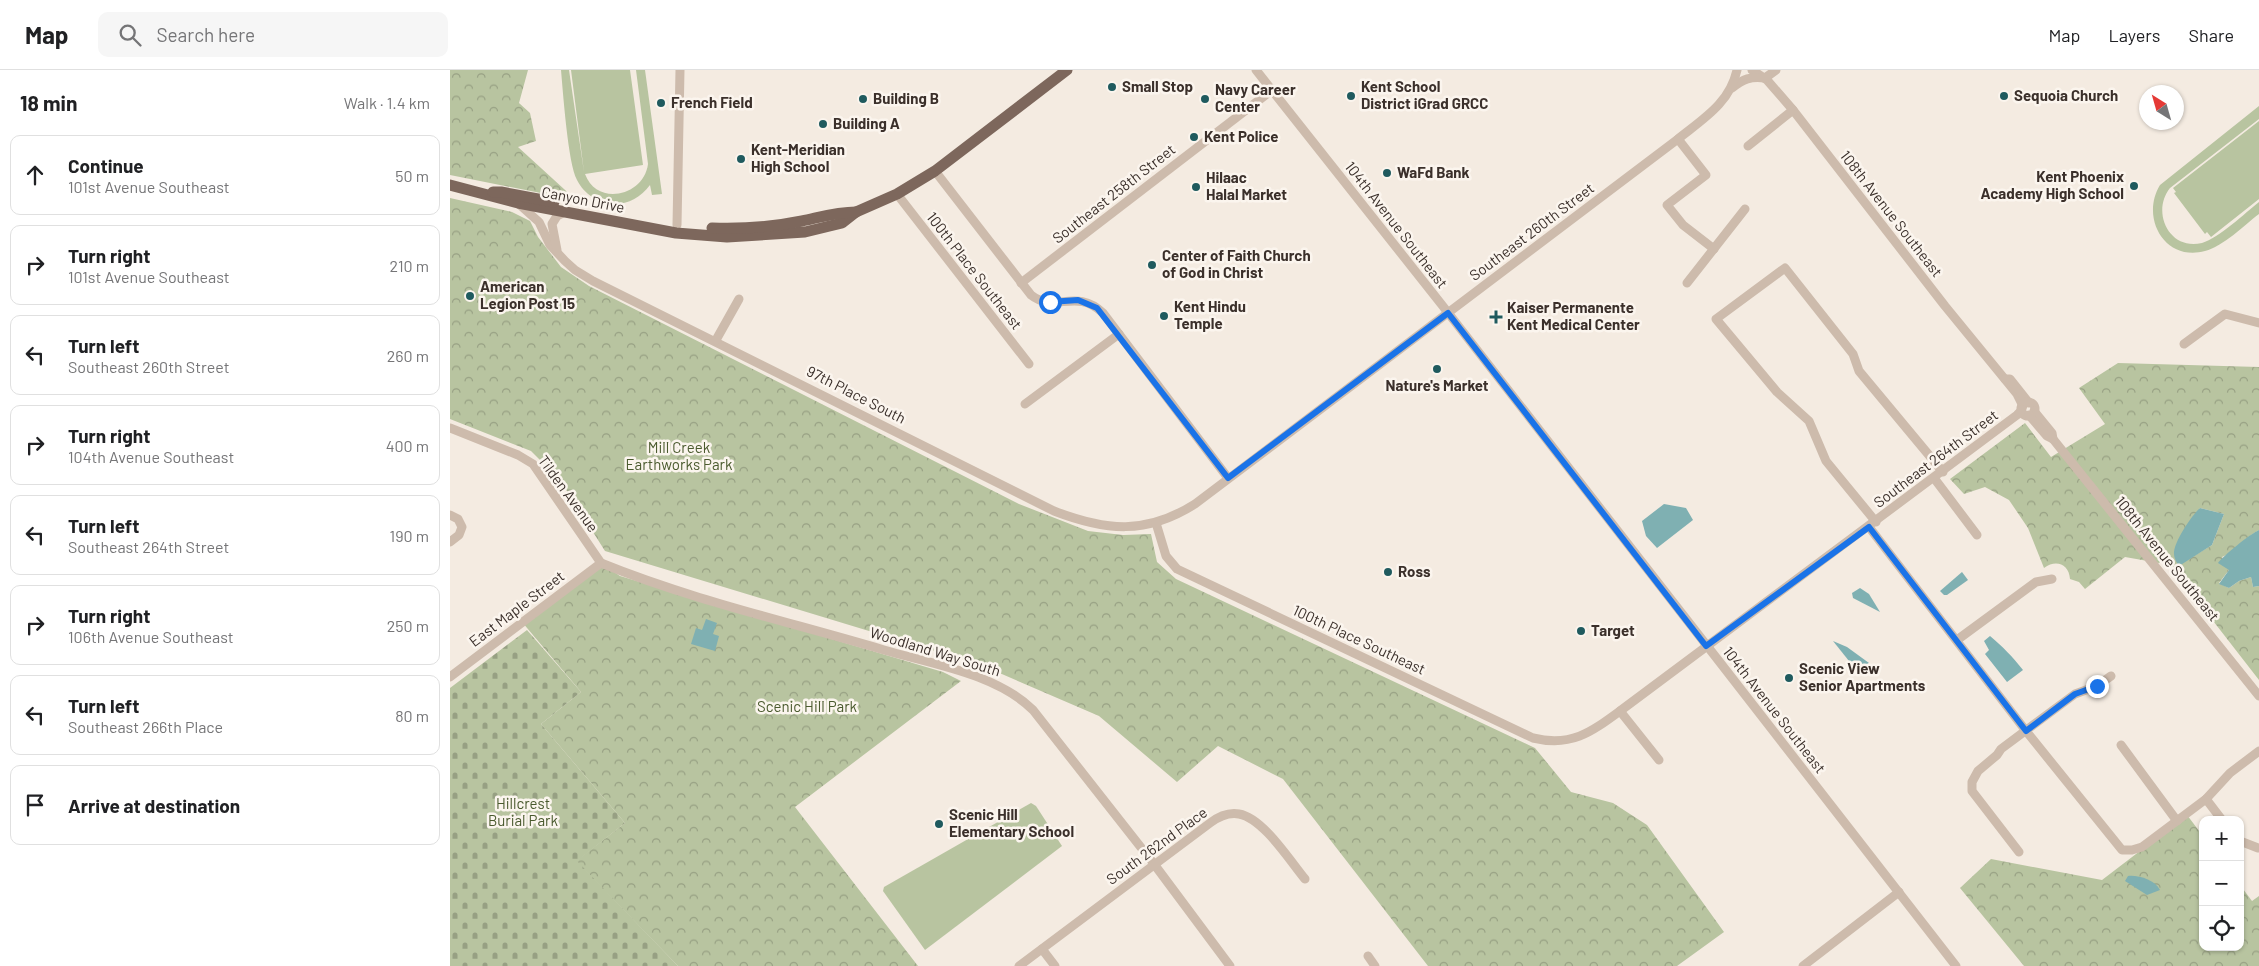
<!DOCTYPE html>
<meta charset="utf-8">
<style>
body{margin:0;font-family:Barlow,sans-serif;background:#f6f6f6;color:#202124}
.controls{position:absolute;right:15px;bottom:15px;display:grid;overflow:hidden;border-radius:10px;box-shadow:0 1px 4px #0004}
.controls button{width:45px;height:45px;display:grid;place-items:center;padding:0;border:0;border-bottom:1px solid #e0e0e0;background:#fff;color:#202124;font:25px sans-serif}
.compass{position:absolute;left:1689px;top:15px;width:45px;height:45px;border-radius:50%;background:#fff;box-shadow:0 1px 4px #0004;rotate:323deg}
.stop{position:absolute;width:15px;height:15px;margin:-11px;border:4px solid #1a73e8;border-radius:50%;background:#fff}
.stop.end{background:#1a73e8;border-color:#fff;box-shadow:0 1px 5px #0008}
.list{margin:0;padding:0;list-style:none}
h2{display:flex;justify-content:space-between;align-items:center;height:65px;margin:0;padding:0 20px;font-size:21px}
h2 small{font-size:16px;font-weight:400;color:#757577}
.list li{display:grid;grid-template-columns:32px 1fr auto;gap:15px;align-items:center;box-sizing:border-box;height:80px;margin:0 10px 10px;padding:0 10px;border:1px solid #e0e0e0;border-radius:10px}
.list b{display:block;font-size:19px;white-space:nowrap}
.list p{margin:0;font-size:16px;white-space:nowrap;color:#757577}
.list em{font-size:16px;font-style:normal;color:#757577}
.icon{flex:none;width:28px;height:28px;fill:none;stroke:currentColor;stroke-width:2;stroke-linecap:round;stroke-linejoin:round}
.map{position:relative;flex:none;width:1809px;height:896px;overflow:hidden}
header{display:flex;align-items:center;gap:30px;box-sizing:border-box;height:70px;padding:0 25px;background:#fff;border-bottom:1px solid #e0e0e0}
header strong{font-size:24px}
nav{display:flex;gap:28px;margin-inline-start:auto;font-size:18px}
.search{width:350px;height:45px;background:#f6f6f6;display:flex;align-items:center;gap:12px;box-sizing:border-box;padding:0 18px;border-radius:10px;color:#757577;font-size:19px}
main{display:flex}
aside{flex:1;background:#fff}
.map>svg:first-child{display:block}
.green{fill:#b8c4a0}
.forest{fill:url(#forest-crowns);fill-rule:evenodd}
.cemetery{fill:url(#cemetery-stones)}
.water{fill:#7fb0b2}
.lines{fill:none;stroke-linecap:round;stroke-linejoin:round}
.minor{stroke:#cdbbac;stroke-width:9}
.major{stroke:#7d675c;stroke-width:11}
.route{stroke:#1a73e8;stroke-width:6}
.poi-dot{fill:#1f5a5e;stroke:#fbf5ee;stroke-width:2}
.labels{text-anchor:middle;stroke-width:5;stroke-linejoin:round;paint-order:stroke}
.poi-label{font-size:15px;font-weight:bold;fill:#3b302b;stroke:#fbf5ee;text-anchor:start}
.street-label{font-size:15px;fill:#3b302b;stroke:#fbf5ee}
.park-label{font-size:15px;fill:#4a5a2e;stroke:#fbf5ee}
</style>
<header>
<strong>Map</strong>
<div class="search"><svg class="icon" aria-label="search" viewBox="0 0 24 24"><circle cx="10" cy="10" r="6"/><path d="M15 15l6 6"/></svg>Search here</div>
<nav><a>Map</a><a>Layers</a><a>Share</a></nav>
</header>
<main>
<aside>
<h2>18 min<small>Walk · 1.4 km</small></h2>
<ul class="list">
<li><svg class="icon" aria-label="ahead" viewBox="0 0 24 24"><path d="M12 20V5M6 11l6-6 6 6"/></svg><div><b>Continue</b><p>101st Avenue Southeast</p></div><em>50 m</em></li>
<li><svg class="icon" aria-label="right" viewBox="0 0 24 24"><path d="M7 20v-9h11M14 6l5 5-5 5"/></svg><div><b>Turn right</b><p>101st Avenue Southeast</p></div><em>210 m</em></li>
<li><svg class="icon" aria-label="left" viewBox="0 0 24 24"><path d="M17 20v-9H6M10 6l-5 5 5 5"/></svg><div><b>Turn left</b><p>Southeast 260th Street</p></div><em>260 m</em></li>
<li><svg class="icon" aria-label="right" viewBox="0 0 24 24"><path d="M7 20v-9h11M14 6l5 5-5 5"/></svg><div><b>Turn right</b><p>104th Avenue Southeast</p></div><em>400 m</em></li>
<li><svg class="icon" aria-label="left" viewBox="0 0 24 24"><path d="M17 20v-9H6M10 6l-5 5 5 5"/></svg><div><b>Turn left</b><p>Southeast 264th Street</p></div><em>190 m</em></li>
<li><svg class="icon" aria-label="right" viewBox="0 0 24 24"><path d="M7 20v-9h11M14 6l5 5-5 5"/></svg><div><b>Turn right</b><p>106th Avenue Southeast</p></div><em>250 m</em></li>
<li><svg class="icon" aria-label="left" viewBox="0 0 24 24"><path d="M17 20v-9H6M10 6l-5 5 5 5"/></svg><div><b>Turn left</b><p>Southeast 266th Place</p></div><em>80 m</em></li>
<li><svg class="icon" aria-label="arrive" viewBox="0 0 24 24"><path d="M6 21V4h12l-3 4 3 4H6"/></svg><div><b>Arrive at destination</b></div></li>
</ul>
</aside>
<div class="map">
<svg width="1809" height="896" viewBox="0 0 1809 896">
<defs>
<pattern id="forest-crowns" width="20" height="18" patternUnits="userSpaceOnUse" patternTransform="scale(1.25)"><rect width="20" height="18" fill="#b8c4a0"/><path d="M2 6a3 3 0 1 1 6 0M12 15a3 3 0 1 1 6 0" fill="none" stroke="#97a083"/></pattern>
<pattern id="cemetery-stones" width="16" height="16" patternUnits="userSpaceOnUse" patternTransform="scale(1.25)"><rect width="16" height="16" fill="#b8c4a0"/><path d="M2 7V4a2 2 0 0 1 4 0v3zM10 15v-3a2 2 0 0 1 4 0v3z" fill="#97a083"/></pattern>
</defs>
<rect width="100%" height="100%" fill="#f4ebe1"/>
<g class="green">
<path d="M111,0H119L134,102L121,0H180L193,95L135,104C147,137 194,126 198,94L186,0H195L212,124L202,125L200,115C191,127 179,134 164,134C149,134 134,124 127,110C118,94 113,22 111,0Z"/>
<path d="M1809,36V49L1720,118C1701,142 1719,181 1752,173C1769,168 1795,143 1809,132V144C1793,156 1774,176 1755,181C1715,192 1690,148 1710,115Z"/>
<path d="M1809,51V129L1761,167L1757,162L1755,164L1724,123L1726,122L1723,118Z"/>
<path d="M581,733L586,736L612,776L475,880L433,821L434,817Z"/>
</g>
<g class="forest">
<path d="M0,0H78L69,33L80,43L86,71L68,77L126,130L0,105Z"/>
<path d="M0,128L62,142L80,151L88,167L111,197L139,216L569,434L638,461L673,465L701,464L707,492L726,509L1085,678L1121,722L1163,733L1197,755L1274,862L1227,896H978L833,709L768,676L727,712L649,646L531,595L155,481L110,410L81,381L0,349Z"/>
<path d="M1668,293L1809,297V460C1795,467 1787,481 1772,487L1779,500L1769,513L1779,518L1789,511L1801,507L1803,517L1809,516V610L1715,489L1709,493L1675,487L1635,519L1629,512L1620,509C1619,494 1606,489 1594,498L1578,458L1559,430L1535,417L1514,424L1500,409L1575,353L1601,387L1655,354L1629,318ZM1750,438L1774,444L1762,475L1729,495L1727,473Z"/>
<path d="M151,493L170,506L493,602L511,611L345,737L468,896H228L126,791L175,753L91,654L131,622L72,552Z"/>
<path d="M1737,745L1753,766V877H1790V815L1802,831L1809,826V896H1574L1510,818L1541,789L1652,810Z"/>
</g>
<path class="cemetery" d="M77,560L131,622L91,654L175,753L127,791L228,896H0V618Z"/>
<g class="water">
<path d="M1214,434L1236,438L1243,450L1207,478L1196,466L1192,451Z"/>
<path d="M1750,438L1774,444L1762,475L1729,496C1727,493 1724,488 1724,484C1723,473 1742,445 1750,438Z"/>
<path d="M1809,460V516L1803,517L1801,507L1789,511L1779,518L1769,514L1779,500L1768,493C1773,486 1800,464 1809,460Z"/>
<path d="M1512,502L1518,510L1497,525H1494L1490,521Z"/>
<path d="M1410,518L1419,524L1430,542L1403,528L1402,523Z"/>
<path d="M256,549L267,553L263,564L269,566L265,581L241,574L246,558L252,560Z"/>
<path d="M1540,566C1554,578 1561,585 1573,600L1557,612L1535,584L1539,580L1534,571Z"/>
<path d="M1383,571L1397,577L1419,593L1407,601Z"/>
<path d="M1678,806C1689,805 1705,810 1710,820L1697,825L1675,811Z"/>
</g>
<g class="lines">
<g class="minor">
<path d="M806,0L992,235L1506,896"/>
<path d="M1302,0L1317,10L1343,40L1495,236L1567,324L1573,336"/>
<path d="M1282,18C1293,9 1301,6 1315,8L1326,0"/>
<path d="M1228,69L1256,105L1217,135L1233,155L1264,179"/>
<path d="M1298,76L1343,40"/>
<path d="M485,101L581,225C605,244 626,217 653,243L778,408"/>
<path d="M447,124L579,294"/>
<path d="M70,135L89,152L100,175L115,191L125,200L143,211L604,441C656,461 696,465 745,434L1228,69C1253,49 1280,33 1287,0"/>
<path d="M227,155L230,0"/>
<path d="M107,180L102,154L107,146L115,142"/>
<path d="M571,213L822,20"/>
<path d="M1237,213L1295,139"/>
<path d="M266,270L289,229"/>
<path d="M1734,274L1775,244L1809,253"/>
<path d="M1555,309H1560L1579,333"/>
<circle cx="1578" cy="339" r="7"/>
<path d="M575,334L669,264"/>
<path d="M1584,341L1602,363L1603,369L1809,626"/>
<path d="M1579,345L1597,366L1603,369"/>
<path d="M0,358L68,385L83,394L151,493"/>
<path d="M1484,408L1527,465"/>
<path d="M0,445L8,449L12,457L9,465L0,472"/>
<path d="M1426,452L1376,391L1359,351L1327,322L1266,249L1335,198L1403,284L1409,301L1493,402"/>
<path d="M706,453L716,486L727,499L1083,668C1121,677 1140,663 1170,641L1567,345L1572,340"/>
<path d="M1419,457L1576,661L1672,780H1682L1692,777L1756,729L1780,703L1809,681"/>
<path d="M151,493C242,530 340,552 434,580C482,594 547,604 583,640L704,794L780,896"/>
<path d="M1507,570L1586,512L1602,509"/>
<path d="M0,607L151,493"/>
<path d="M1170,641L1209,690"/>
<path d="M1671,675L1727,751"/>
<path d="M1756,729L1772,750"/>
<path d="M1790,771L1808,778"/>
<path d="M1569,782L1522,721V712L1528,701L1547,685L1551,679L1625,624L1647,616L1661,606"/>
<path d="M592,879L605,896"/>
<path d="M918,886L925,896"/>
<path d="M569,896L760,753C768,747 778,742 789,744C813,748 840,791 855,809"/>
<path d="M1353,896L1449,822"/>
</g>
<g class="major">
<path d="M0,115L68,133L226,163L277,167L355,162L392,153L406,142L447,124L485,101L617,0"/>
<path d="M43,122H51L104,132"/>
<path d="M262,158C292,159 323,157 352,151C371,147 387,142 406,142"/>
</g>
</g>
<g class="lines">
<path class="route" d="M600,232L628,230L647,238L778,408L998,243L1256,576L1419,457L1576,661L1625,624L1647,616"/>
</g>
<g class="poi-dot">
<circle cx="662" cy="17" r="5"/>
<circle cx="901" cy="26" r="5"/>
<circle cx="1554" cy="26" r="5"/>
<circle cx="413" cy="29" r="5"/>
<circle cx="755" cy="29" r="5"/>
<circle cx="211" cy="33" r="5"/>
<circle cx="373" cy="54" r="5"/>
<circle cx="744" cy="67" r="5"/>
<circle cx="291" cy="89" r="5"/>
<circle cx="937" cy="103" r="5"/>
<circle cx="1684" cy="116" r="5"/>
<circle cx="746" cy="117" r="5"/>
<circle cx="702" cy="195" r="5"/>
<circle cx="20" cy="226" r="5"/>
<circle cx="714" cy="246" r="5"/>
<path d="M1043.5 239.5h5v5h5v5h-5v5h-5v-5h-5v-5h5z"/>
<circle cx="987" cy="299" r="5"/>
<circle cx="938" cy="502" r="5"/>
<circle cx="1131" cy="561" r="5"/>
<circle cx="1339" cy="608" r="5"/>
<circle cx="489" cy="754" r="5"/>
</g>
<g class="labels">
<g class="poi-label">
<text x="672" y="22">Small Stop</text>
<text x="911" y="22">Kent School<tspan x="911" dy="17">District iGrad GRCC</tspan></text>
<text x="765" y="25">Navy Career<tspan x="765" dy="17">Center</tspan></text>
<text x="1564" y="31">Sequoia Church</text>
<text x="423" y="34">Building B</text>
<text x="221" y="38">French Field</text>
<text x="383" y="59">Building A</text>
<text x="754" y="72">Kent Police</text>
<text x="301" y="85">Kent-Meridian<tspan x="301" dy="17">High School</tspan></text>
<text x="947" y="108">WaFd Bank</text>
<text x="1674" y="112" text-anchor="end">Kent Phoenix<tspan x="1674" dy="17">Academy High School</tspan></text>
<text x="756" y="113">Hilaac<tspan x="756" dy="17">Halal Market</tspan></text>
<text x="712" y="191">Center of Faith Church<tspan x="712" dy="17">of God in Christ</tspan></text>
<text x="30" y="222">American<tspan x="30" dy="17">Legion Post 15</tspan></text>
<text x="724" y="242">Kent Hindu<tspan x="724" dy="17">Temple</tspan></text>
<text x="1057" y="243">Kaiser Permanente<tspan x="1057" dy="17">Kent Medical Center</tspan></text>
<text x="987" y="321" text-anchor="middle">Nature's Market</text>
<text x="948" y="507">Ross</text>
<text x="1141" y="566">Target</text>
<text x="1349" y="604">Scenic View<tspan x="1349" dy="17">Senior Apartments</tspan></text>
<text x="499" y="750">Scenic Hill<tspan x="499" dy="17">Elementary School</tspan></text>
</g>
<g class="street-label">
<text transform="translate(664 124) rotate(-38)" y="5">Southeast 258th Street</text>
<text transform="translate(133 130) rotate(11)" y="5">Canyon Drive</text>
<text transform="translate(1441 144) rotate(52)" y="5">108th Avenue Southeast</text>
<text transform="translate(946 155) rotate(52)" y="5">104th Avenue Southeast</text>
<text transform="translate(1082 162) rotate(-37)" y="5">Southeast 260th Street</text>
<text transform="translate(524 201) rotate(52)" y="5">100th Place Southeast</text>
<text transform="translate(406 325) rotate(27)" y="5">97th Place South</text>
<text transform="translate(1486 389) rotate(-37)" y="5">Southeast 264th Street</text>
<text transform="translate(118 424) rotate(54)" y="5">Tilden Avenue</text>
<text transform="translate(1717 489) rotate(51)" y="5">108th Avenue Southeast</text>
<text transform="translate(67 539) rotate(-37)" y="5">East Maple Street</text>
<text transform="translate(909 570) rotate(25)" y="5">100th Place Southeast</text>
<text transform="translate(485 582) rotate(17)" y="5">Woodland Way South</text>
<text transform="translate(1324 640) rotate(52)" y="5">104th Avenue Southeast</text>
<text transform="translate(707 776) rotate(-36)" y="5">South 262nd Place</text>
</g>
<g class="park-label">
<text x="229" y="383">Mill Creek<tspan x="229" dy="17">Earthworks Park</tspan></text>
<text x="357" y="642">Scenic Hill Park</text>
<text x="73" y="739">Hillcrest<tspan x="73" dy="17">Burial Park</tspan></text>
</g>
</g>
</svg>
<div class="controls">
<button>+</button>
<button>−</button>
<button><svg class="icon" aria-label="locate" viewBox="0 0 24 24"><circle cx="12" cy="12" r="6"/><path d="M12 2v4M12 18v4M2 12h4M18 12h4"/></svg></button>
</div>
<svg class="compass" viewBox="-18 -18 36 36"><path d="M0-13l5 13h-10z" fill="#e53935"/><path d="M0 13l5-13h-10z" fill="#757577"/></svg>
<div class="stop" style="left:600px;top:232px"></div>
<div class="stop end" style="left:1647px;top:616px"></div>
</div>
</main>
